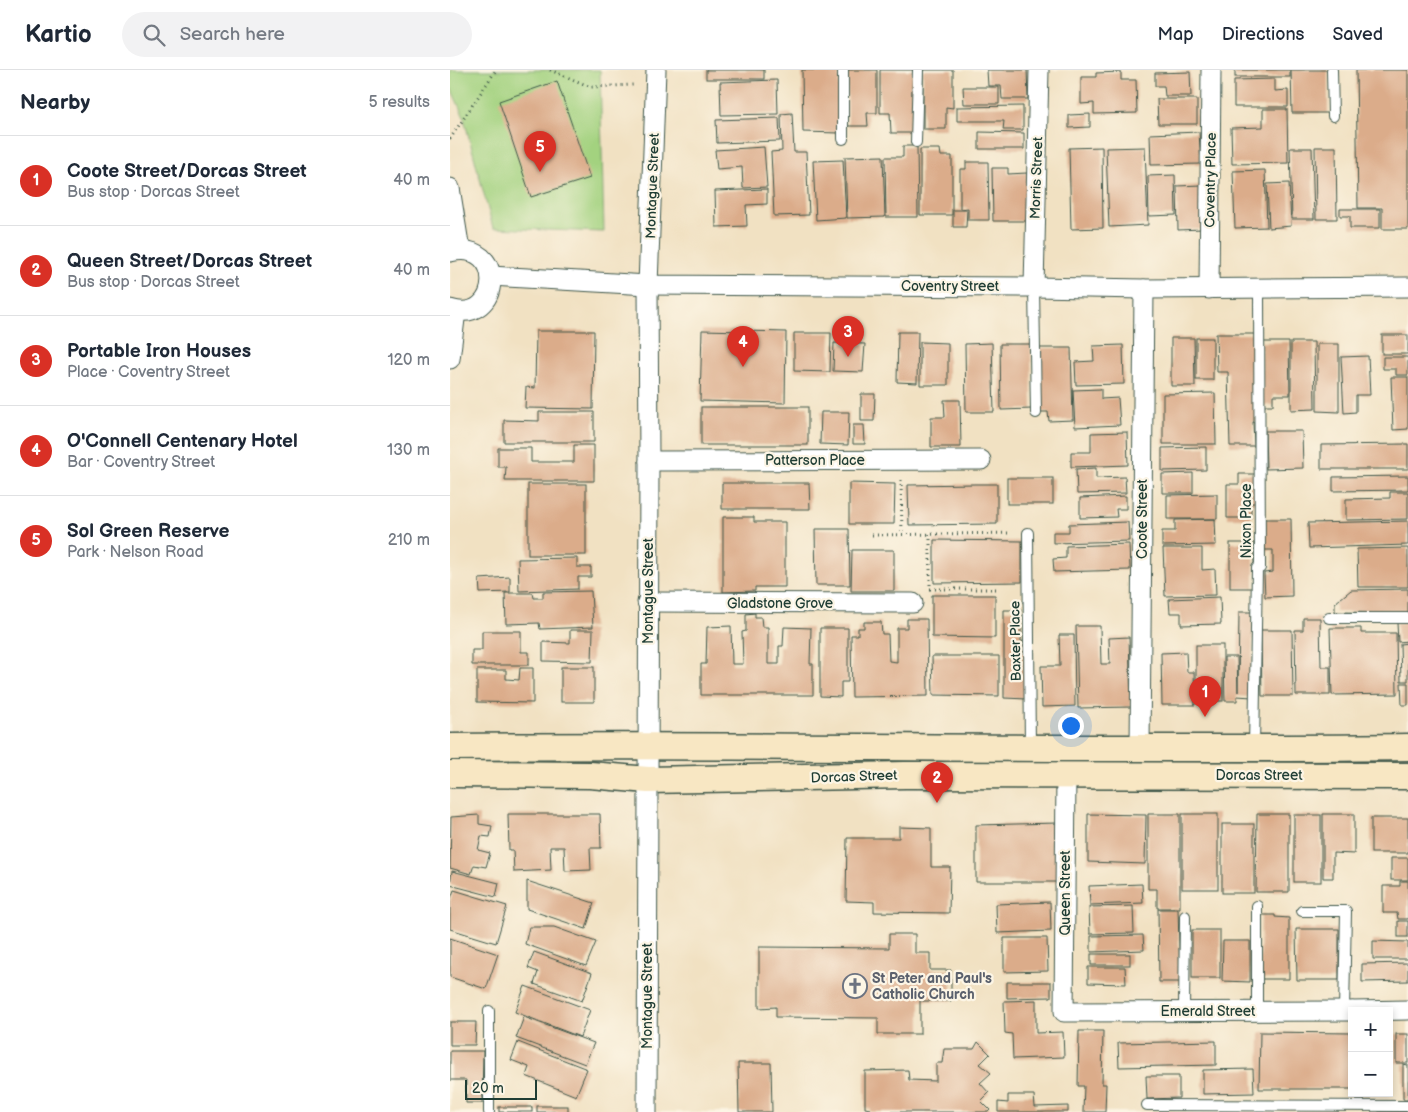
<!DOCTYPE html>
<meta charset="utf-8">
<style>
body{margin:0;font-family:"Balsamiq Sans",sans-serif;background:#f2f2f3;color:#1f2937}
.controls{position:absolute;right:15px;bottom:15px;display:grid;overflow:hidden;border-radius:0px;box-shadow:0 2px 8px #0003}
.controls button{width:45px;height:45px;display:grid;place-items:center;padding:0;border:0;border-bottom:1px solid #e0e1e3;background:#fff;color:#1f2937;font:25px sans-serif}
.scale{position:absolute;left:15px;bottom:12px;width:72px;box-sizing:border-box;padding-left:5px;border:2px solid #1f3d34;border-top:0;font-size:14px;line-height:18px;white-space:nowrap;color:#1f3d34;-webkit-text-stroke:4px #fcf5e5;paint-order:stroke}
.you{position:absolute;left:620px;top:655px;width:18px;height:18px;margin:-12px;border:4px solid #fff;border-radius:50%;background:#1a73e8;box-shadow:0 0 0 8px #1a73e833}
.badge{display:grid;place-items:center;width:32px;height:32px;border-radius:50%;background:#d93025;color:#fff;font-size:16px;font-weight:700}
.pin{position:absolute;translate:-50% -41px;filter:drop-shadow(0 1px 2px #0008)}
.pin::after{content:'';position:absolute;top:26px;width:18px;height:15px;background:inherit;clip-path:polygon(0 0,100% 0,50% 100%)}
.list{margin:0;padding:0;list-style:none}
h2{display:flex;justify-content:space-between;align-items:center;height:65px;margin:0;padding:0 20px;font-size:21px}
h2 small{font-size:16px;font-weight:400;color:#747a83}
.list li{display:grid;grid-template-columns:32px 1fr auto;gap:15px;align-items:center;box-sizing:border-box;height:90px;padding:0 20px;border-top:1px solid #e0e1e3}
.list b{display:block;font-size:19px;white-space:nowrap}
.list p{margin:0;font-size:16px;white-space:nowrap;color:#747a83}
.list em{font-size:16px;font-style:normal;color:#747a83}
.icon{flex:none;width:28px;height:28px;fill:none;stroke:currentColor;stroke-width:2;stroke-linecap:round;stroke-linejoin:round}
.map{position:relative;flex:none;width:958px;height:1042px;overflow:hidden}
header{display:flex;align-items:center;gap:30px;box-sizing:border-box;height:70px;padding:0 25px;background:#fff;border-bottom:1px solid #e0e1e3}
header strong{font-size:24px}
nav{display:flex;gap:28px;margin-inline-start:auto;font-size:18px}
.search{width:350px;height:45px;background:#f2f2f3;display:flex;align-items:center;gap:12px;box-sizing:border-box;padding:0 18px;border-radius:28px;color:#747a83;font-size:19px}
main{display:flex}
aside{flex:1;background:#fff}
.map>svg:first-child{display:block}
.green{fill:#a3d27f;stroke:#61885a}
.building{fill:#dbac8a}
.lines{fill:none;stroke-linecap:round;stroke-linejoin:round}
.lane-casing{stroke:#3e5649;stroke-width:12}
.street-casing{stroke:#3e5649;stroke-width:21}
.secondary-casing{stroke:#3e5649;stroke-width:29}
.path{stroke:#3e5649;stroke-width:3;stroke-dasharray:1 4;stroke-linecap:butt}
.lane{stroke:#fff;stroke-width:10}
.street{stroke:#fff;stroke-width:19}
.secondary{stroke:#f8e7c3;stroke-width:26}
.labels{text-anchor:middle;stroke-width:4.5;stroke-linejoin:round;paint-order:stroke}
.street-label{font-size:14px;fill:#1f3d34;stroke:#fcf5e5}
.worship-label{font-size:14px;font-weight:bold;fill:#5b616d;stroke:#fcf5e5;text-anchor:start}
</style>
<header>
<strong>Kartio</strong>
<div class="search"><svg class="icon" aria-label="search" viewBox="0 0 24 24"><circle cx="10" cy="10" r="6"/><path d="M15 15l6 6"/></svg>Search here</div>
<nav><a>Map</a><a>Directions</a><a>Saved</a></nav>
</header>
<main>
<aside>
<h2>Nearby<small>5 results</small></h2>
<ul class="list">
<li><span class="badge">1</span><div><b>Coote Street/Dorcas Street</b><p>Bus stop · Dorcas Street</p></div><em>40 m</em></li>
<li><span class="badge">2</span><div><b>Queen Street/Dorcas Street</b><p>Bus stop · Dorcas Street</p></div><em>40 m</em></li>
<li><span class="badge">3</span><div><b>Portable Iron Houses</b><p>Place · Coventry Street</p></div><em>120 m</em></li>
<li><span class="badge">4</span><div><b>O'Connell Centenary Hotel</b><p>Bar · Coventry Street</p></div><em>130 m</em></li>
<li><span class="badge">5</span><div><b>Sol Green Reserve</b><p>Park · Nelson Road</p></div><em>210 m</em></li>
</ul>
</aside>
<div class="map">
<svg width="958" height="1042" viewBox="0 0 958 1042">
<rect width="100%" height="100%" fill="#fcf5e5"/>
<filter id="ink" filterUnits="userSpaceOnUse"><feTurbulence type="fractalNoise" baseFrequency=".02" numOctaves="2"/><feDisplacementMap in="SourceGraphic" scale="10" xChannelSelector="R" yChannelSelector="G"/><feConvolveMatrix kernelMatrix="1 2 1 2 8 2 1 2 1" color-interpolation-filters="sRGB"/></filter>
<filter id="wash" filterUnits="userSpaceOnUse"><feTurbulence type="fractalNoise" baseFrequency=".0096" numOctaves="4" result="noise"/><feDisplacementMap in="SourceGraphic" scale="20" xChannelSelector="R" yChannelSelector="G"/><feGaussianBlur stdDeviation="1.12" result="paint"/><feColorMatrix in="noise" values="0 0 0 0 0 0 0 0 0 0 0 0 0 0 0 0 0 1.4 0 .05"/><feComposite in="paint" operator="in"/></filter>
<g filter="url(#wash)">
<rect width="100%" height="100%" fill="#f1e1c2"/>
<path class="green" d="M0,0H150L154,162L43,158L13,45L0,16Z"/>
<g id="blocks">
<g class="building">
<rect x="256" y="0" width="58" height="9"/>
<path d="M352,0H389V63L353,62Z"/>
<path d="M397,0H427V43H417L418,56H398Z"/>
<path d="M430,0H463V63H441L440,43H430Z"/>
<path d="M473,0H503V38L496,37V59H473Z"/>
<path d="M537,0H577L578,29H552L551,16H538Z"/>
<rect x="785" y="0" width="55" height="7"/>
<path d="M841,0H878V43H842Z"/>
<path d="M906,0H958V159H932V138H908Z"/>
<path d="M671,2V10H686L687,43L644,44V33L631,34V7H646V3Z"/>
<path d="M740,2L741,26H715L714,16H705V3Z"/>
<path d="M825,9V21L838,20V37H784V10Z"/>
<path d="M327,10L328,44L271,45L270,12Z"/>
<path d="M107,11L140,108L81,127L49,31Z"/>
<path d="M513,17H549V34H514Z"/>
<path d="M707,29H747V54H708Z"/>
<path d="M573,36V60H553L554,51H507V37Z"/>
<path d="M813,39H837L838,93L782,94L781,58L813,57Z"/>
<path d="M342,43L344,82H356L359,145L324,146L321,82L332,81L331,44Z"/>
<path d="M640,44V57L619,58V45Z"/>
<path d="M329,48L330,71L267,73L266,50Z"/>
<path d="M529,62L574,63V79H529Z"/>
<path d="M749,62L751,94L701,95L700,64Z"/>
<path d="M453,76H467L468,147H436L435,87H453Z"/>
<path d="M314,77L317,117L293,118L292,97L267,99L265,80Z"/>
<path d="M652,77L653,158L621,159L619,78Z"/>
<path d="M695,77L698,155L659,157L656,78Z"/>
<path d="M865,77H886L887,149H866Z"/>
<path d="M840,78H862L864,149H842Z"/>
<path d="M470,79H490L491,86H502V145H470Z"/>
<path d="M433,86L435,147L397,148L395,87Z"/>
<path d="M393,90L396,148L366,150L363,91Z"/>
<path d="M516,92H538L539,150H518V138L510,139V99H516Z"/>
<path d="M542,98H558V104L577,103V151H543Z"/>
<path d="M815,100L817,157L785,158L783,101Z"/>
<path d="M725,105L726,145L699,146L698,106Z"/>
<path d="M839,113L841,156L819,158L817,114Z"/>
<path d="M751,115L752,159L728,160L727,116Z"/>
<path d="M317,119V134L296,135L297,156L266,157L265,121Z"/>
<path d="M890,139H930V158H900V146H890Z"/>
<path d="M503,140H517L516,157H503Z"/>
<path d="M252,260L336,262L335,333L250,331Z"/>
<path d="M86,261H144L143,339L75,338L76,317L85,318Z"/>
<path d="M448,262H468L467,313L447,312Z"/>
<path d="M344,263H381L380,302L344,301Z"/>
<path d="M766,264H807L809,352H803L804,376H780L778,302H767Z"/>
<rect x="932" y="265" width="26" height="19"/>
<path d="M721,268H744L745,316H721Z"/>
<rect x="746" y="268" width="17" height="42"/>
<path d="M470,272L498,273V315H470Z"/>
<path d="M811,272H839L840,325H823V335H812Z"/>
<path d="M841,272H864L865,339L841,340Z"/>
<path d="M384,273L415,274L413,302L383,301Z"/>
<path d="M542,273L544,342H516L515,274Z"/>
<path d="M550,274H581L582,339L551,340Z"/>
<path d="M867,274H889V342L867,341Z"/>
<path d="M673,275L674,314L626,315L625,292L644,291L643,276Z"/>
<path d="M588,278H621L623,350L599,351L598,342H589Z"/>
<path d="M918,286L920,325H906V342L894,343L891,287Z"/>
<path d="M933,287H958V305H946V299H933Z"/>
<path d="M941,307H958V359L943,360Z"/>
<path d="M651,319V329L668,328L670,355L625,357L623,320Z"/>
<path d="M765,323L766,374H713V324Z"/>
<path d="M411,324H425L424,351H411Z"/>
<path d="M494,330H510L511,377H481V347H495Z"/>
<rect x="251" y="337" width="107" height="38"/>
<path d="M89,342H144V372H54V350L89,351Z"/>
<path d="M371,342H399L398,375L370,374Z"/>
<path d="M403,355H414L415,374H403Z"/>
<path d="M815,361H852L853,398L816,399Z"/>
<path d="M677,362L678,395L621,397V382H641V363Z"/>
<path d="M958,374V399H871V375Z"/>
<path d="M124,375H144V411H55L56,397H48V378H81V392H124Z"/>
<path d="M756,377V400L712,401V378Z"/>
<path d="M646,398V408L675,407L676,423L627,424L626,399Z"/>
<path d="M743,403V423H712V404Z"/>
<path d="M789,404H806V433H801V448H777V414H789Z"/>
<path d="M958,406V420L883,421V407Z"/>
<rect x="557" y="408" width="46" height="26"/>
<path d="M272,413H359L360,439H272Z"/>
<path d="M399,413L445,414L444,454H399Z"/>
<rect x="78" y="414" width="58" height="71"/>
<path d="M525,414H547V454L459,455L458,415Z"/>
<path d="M940,422H958V449L896,450V429L940,428Z"/>
<path d="M767,424V449H717V425Z"/>
<path d="M676,426V439H666L667,447L630,448V428Z"/>
<path d="M273,447H304V452H335V517H305V521L273,522Z"/>
<path d="M765,449L766,475L712,476V461H725V450Z"/>
<path d="M814,449H841L842,526L815,527L814,503L823,502V480H815Z"/>
<path d="M958,451V475L859,478L858,453Z"/>
<path d="M678,452L679,471L603,473V462H619V454Z"/>
<path d="M365,459H399L400,515H366Z"/>
<path d="M484,470L572,471V512L484,513Z"/>
<rect x="780" y="473" width="24" height="45"/>
<path d="M679,474L680,500L604,502L603,489L616,488V476Z"/>
<path d="M713,478H752V500L765,499L766,525L715,526Z"/>
<path d="M958,478V517H908L907,479Z"/>
<path d="M402,480H444V521H401Z"/>
<path d="M127,488V497H141V507H128V519L69,521L68,489Z"/>
<path d="M60,507V522L30,523L29,509Z"/>
<path d="M958,519V543L885,542V533L901,520Z"/>
<path d="M141,521L143,557L90,559L89,553L56,554L55,523H83L84,528H93V522Z"/>
<path d="M482,525H545V568L482,567Z"/>
<path d="M770,527L771,554L731,555V543H720L719,529Z"/>
<path d="M554,540H571V571L577,572V629L554,628Z"/>
<path d="M789,542H803L802,627L787,626V631H775L774,587H787L788,622Z"/>
<path d="M305,543V547H311L312,557H318V594H329V576H333L334,557L361,558L360,594H363V625H251V594H256L257,557L281,556L282,594H293L292,562L296,561V544Z"/>
<path d="M853,548H870L871,597H880V625H846L845,560H853Z"/>
<path d="M457,549H477L478,626L402,627L401,565H408V558H414V552H431L432,564H438L439,591L447,592V558H457Z"/>
<path d="M958,552V571L948,572L947,553Z"/>
<path d="M626,556H650L651,594H660L659,568L679,567L681,637L628,638Z"/>
<path d="M370,558H398V612H391V627L370,626Z"/>
<path d="M880,558H911V563H946L947,624L882,625Z"/>
<path d="M120,560H143L142,592L93,591V572L120,573Z"/>
<path d="M811,560H842L843,626H812Z"/>
<path d="M32,561H71V582H79V595H22V580H32Z"/>
<path d="M609,565H624L625,636L592,637L591,596H610Z"/>
<path d="M958,573V611H951L950,574Z"/>
<rect x="746" y="575" width="27" height="56"/>
<path d="M736,582L737,602H744L745,635H712L711,583Z"/>
<path d="M482,586H549V626L483,625Z"/>
<rect x="111" y="597" width="33" height="35"/>
<path d="M70,598H83V633L27,632V600H56V609L69,610Z"/>
<path d="M951,613H958V635H952Z"/>
<path d="M58,744H150L151,778H140L141,800L115,801L114,777H100L101,800L64,802L63,780H59Z"/>
<path d="M638,744L696,745L695,794L638,792Z"/>
<path d="M698,744H730V838H707V819H698Z"/>
<rect x="732" y="744" width="36" height="75"/>
<path d="M807,744H839V822H806Z"/>
<path d="M873,744H904V784L883,783V808H873Z"/>
<path d="M29,745V754L42,756L40,767L31,766L28,780L40,783L36,797L24,795L21,804L0,798L1,747Z"/>
<rect x="844" y="745" width="27" height="67"/>
<rect x="921" y="748" width="37" height="35"/>
<path d="M608,753L609,812H526V755Z"/>
<rect x="772" y="754" width="32" height="69"/>
<path d="M449,757L481,758V797H500L499,843L424,842V832L396,831L397,768H449Z"/>
<rect x="941" y="788" width="17" height="22"/>
<path d="M2,801L49,813L46,827L0,815Z"/>
<path d="M77,811L144,833L136,859L77,839Z"/>
<path d="M950,811H958V849H948L947,843H933V816H950Z"/>
<path d="M692,814L693,833L640,835L639,816Z"/>
<path d="M4,820L57,836L46,873L0,859V831Z"/>
<path d="M600,832L601,861L547,863L546,834Z"/>
<path d="M683,836L684,863L640,864L639,837Z"/>
<path d="M708,839H728L730,912H709Z"/>
<path d="M811,845H825V847L839,848V909H810Z"/>
<rect x="948" y="851" width="10" height="16"/>
<path d="M79,857H104L146,872L136,896L75,874Z"/>
<path d="M846,859H889V910H847Z"/>
<rect x="742" y="860" width="28" height="48"/>
<path d="M439,864H465V883H480V900H501V931H470V964H428V948L326,947V937L309,938V877L439,878Z"/>
<path d="M693,865L694,880L641,882V866Z"/>
<path d="M0,868L48,884L36,919L0,907Z"/>
<path d="M554,868H597L598,901L554,902Z"/>
<path d="M773,871H800V912L772,911Z"/>
<path d="M923,871L958,872V889H923Z"/>
<path d="M84,882L142,903L132,931L84,914L88,902L78,898Z"/>
<rect x="641" y="884" width="39" height="11"/>
<path d="M958,893V911L912,912V894Z"/>
<path d="M638,897H675L676,914L638,913Z"/>
<path d="M557,912H601V927L557,928Z"/>
<path d="M75,916L140,940L130,967L65,942Z"/>
<path d="M586,930V963L613,962L614,987L563,989L562,964L555,963L554,931Z"/>
<path d="M74,947L144,973L135,994L66,968Z"/>
<path d="M0,952H26L25,975H0Z"/>
<path d="M629,961H653L652,1014H656L655,1042H633L634,1016H628Z"/>
<path d="M810,962L902,963V1019H809Z"/>
<rect x="946" y="964" width="12" height="29"/>
<path d="M766,971V995L669,997L668,973Z"/>
<path d="M68,972L137,999L126,1026L76,1006L79,997L61,990Z"/>
<path d="M528,972L540,984L530,994L541,1003L530,1013L539,1023L531,1031L540,1040L538,1042H420V1039L415,1038V1001L458,1000L459,1010L486,1011V993H492L494,979H524Z"/>
<path d="M0,981H33L32,1033H16V1010H0Z"/>
<path d="M288,993H321L322,1042H289Z"/>
<path d="M953,994L958,995V1029H953Z"/>
<path d="M803,999L804,1023L753,1024V1000Z"/>
<path d="M696,1006H729V1028L697,1029Z"/>
<path d="M558,1025H584L585,1037L618,1036V1042H548V1032L558,1033Z"/>
<rect x="87" y="1036" width="31" height="6"/>
<rect x="49" y="1037" width="33" height="5"/>
<rect x="929" y="1040" width="29" height="2"/>
</g>
</g>
</g>
<g filter="url(#ink)">
<use href="#blocks" fill-opacity="0" stroke="#3e5649" stroke-width="1"/>
<g class="lines">
<defs>
<g id="lane">
<path d="M393,0V69"/>
<path d="M882,0L883,46"/>
<path d="M466,72L468,0"/>
<path d="M584,217L586,343"/>
<path d="M578,463L580,677"/>
<path d="M879,548H958"/>
<path d="M804,678L807,498H810L809,219"/>
<path d="M807,836V941"/>
<path d="M852,841H896L894,941"/>
<path d="M734,941L735,846"/>
<path d="M697,1035L958,1036"/>
<path d="M39,1042V941"/>
</g>
<g id="street">
<path d="M0,118L10,180"/>
<path d="M0,182C57,168 52,256 0,239"/>
<path d="M41,206L198,215L584,217L694,219L958,217"/>
<path d="M584,217L589,0"/>
<path d="M759,219L761,0"/>
<path d="M0,289L6,241"/>
<path d="M199,391L531,390"/>
<path d="M197,532L463,533"/>
<path d="M690,679L694,219"/>
<path d="M616,704L614,942L902,941"/>
<path d="M903,941L958,940"/>
<path d="M197,1042L199,391L198,215L206,0"/>
</g>
<g id="secondary">
<path d="M0,677C319,674 639,681 958,677"/>
<path d="M0,704L140,705L198,710L455,705L958,706"/>
</g>
</defs>
<use href="#lane" class="lane-casing"/>
<use href="#street" class="street-casing"/>
<use href="#secondary" class="secondary-casing"/>
<g class="path">
<path d="M100,0L141,17L184,15"/>
<path d="M0,69L46,0"/>
<path d="M451,410L452,464"/>
<path d="M480,464V519H548"/>
<path d="M422,465L562,463"/>
</g>
<use href="#lane" class="lane"/>
<use href="#street" class="street"/>
<use href="#secondary" class="secondary"/>
</g>
</g>
<defs>
<symbol id="church-ring" viewBox="-11 -11 22 22"><circle r="9.5" fill="#fcf5e5" stroke="#6b7280" stroke-width="1.5"/><path d="M-1.2-6h2.4v3.5h3.3v2.4h-3.3V6h-2.4V-.1h-3.3v-2.4h3.3Z" fill="#6b7280"/></symbol>
</defs>
<g fill-rule="evenodd">
<use href="#church-ring" x="391" y="902" width="28" height="28"/>
</g>
<g class="labels">
<g class="street-label">
<text transform="translate(586 108) rotate(-88)" y="5">Morris Street</text>
<text transform="translate(760 110) rotate(-89)" y="5">Coventry Place</text>
<text transform="translate(202 116) rotate(-88)" y="5">Montague Street</text>
<text x="500" y="221">Coventry Street</text>
<text x="365" y="395">Patterson Place</text>
<text transform="translate(692 449) rotate(-90)" y="5">Coote Street</text>
<text transform="translate(796 451) rotate(-90)" y="5">Nixon Place</text>
<text transform="translate(198 521) rotate(-90)" y="5">Montague Street</text>
<text x="330" y="538">Gladstone Grove</text>
<text transform="translate(565 571) rotate(-91)" y="5">Baxter Place</text>
<text x="809" y="710">Dorcas Street</text>
<text transform="translate(404 706) rotate(-2)" y="5">Dorcas Street</text>
<text transform="translate(615 823) rotate(-90)" y="5">Queen Street</text>
<text transform="translate(197 926) rotate(-90)" y="5">Montague Street</text>
<text x="758" y="946">Emerald Street</text>
</g>
<g class="worship-label">
<text x="422" y="913">St Peter and Paul's<tspan x="422" dy="16">Catholic Church</tspan></text>
</g>
</g>
</svg>
<div class="controls">
<button>+</button>
<button>−</button>
</div>
<div class="scale">20 m</div>
<div class="you"></div>
<div class="pin badge" style="left:755px;top:647px">1</div>
<div class="pin badge" style="left:487px;top:733px">2</div>
<div class="pin badge" style="left:398px;top:287px">3</div>
<div class="pin badge" style="left:293px;top:297px">4</div>
<div class="pin badge" style="left:90px;top:102px">5</div>
</div>
</main>
